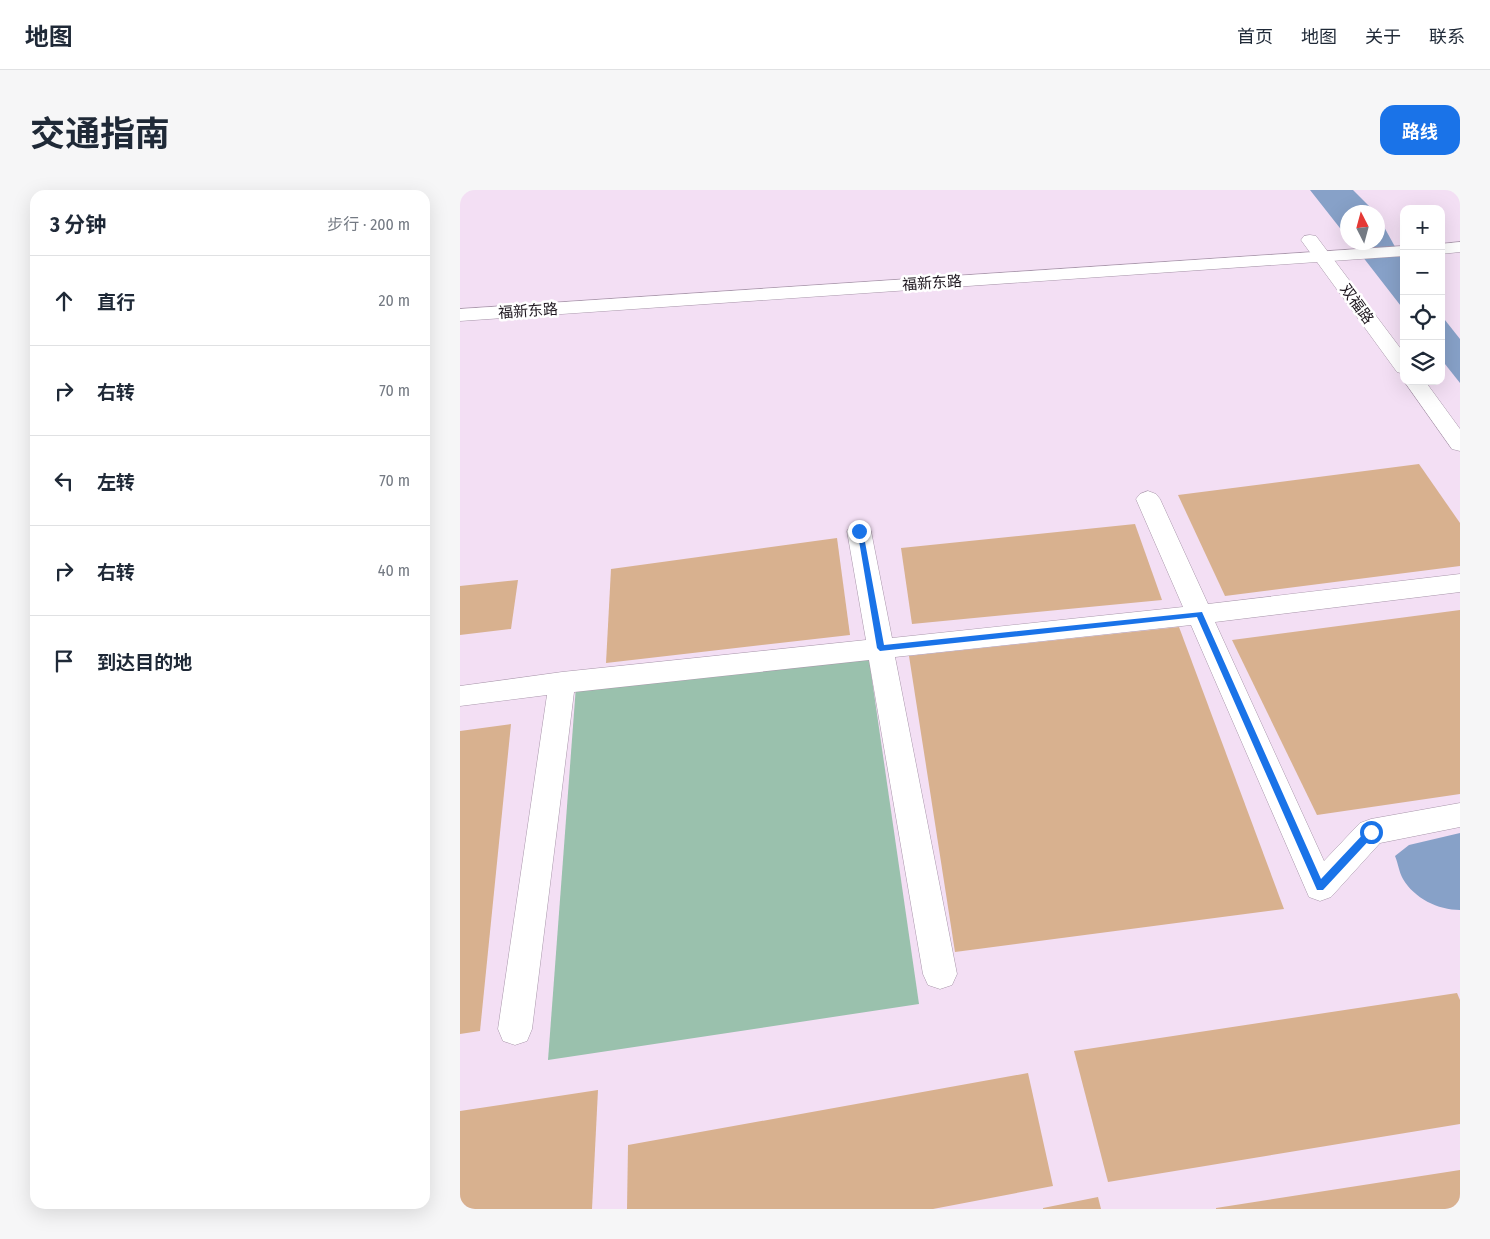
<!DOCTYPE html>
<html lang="zh">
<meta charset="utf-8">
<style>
body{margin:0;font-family:"Fira Sans Condensed","Noto Sans SC",sans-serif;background:#f6f6f7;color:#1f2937}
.controls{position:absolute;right:15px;top:15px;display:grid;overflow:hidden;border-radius:10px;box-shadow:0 5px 20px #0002}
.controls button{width:45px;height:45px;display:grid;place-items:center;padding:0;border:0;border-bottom:1px solid #e0e1e3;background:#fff;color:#1f2937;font:25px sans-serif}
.compass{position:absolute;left:880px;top:15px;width:45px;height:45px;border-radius:50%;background:#fff;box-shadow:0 5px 20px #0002;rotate:354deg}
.stop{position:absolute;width:15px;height:15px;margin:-11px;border:4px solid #1a73e8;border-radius:50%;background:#fff}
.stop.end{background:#1a73e8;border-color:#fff;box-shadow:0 1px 5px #0008}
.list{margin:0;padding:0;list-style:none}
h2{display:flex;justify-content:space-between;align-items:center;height:65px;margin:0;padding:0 20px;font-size:21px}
h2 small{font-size:16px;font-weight:400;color:#747a83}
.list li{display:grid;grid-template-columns:32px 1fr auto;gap:15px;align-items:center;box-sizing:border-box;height:90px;padding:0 20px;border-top:1px solid #e0e1e3}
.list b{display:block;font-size:19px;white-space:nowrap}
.list em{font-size:16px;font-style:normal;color:#747a83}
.icon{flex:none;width:28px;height:28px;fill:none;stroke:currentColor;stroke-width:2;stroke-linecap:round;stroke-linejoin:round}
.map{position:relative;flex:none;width:1000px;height:1019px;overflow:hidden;border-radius:15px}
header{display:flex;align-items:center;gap:30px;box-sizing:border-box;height:70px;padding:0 25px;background:#fff;border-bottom:1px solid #e0e1e3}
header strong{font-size:24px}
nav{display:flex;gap:28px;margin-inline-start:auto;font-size:18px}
.intro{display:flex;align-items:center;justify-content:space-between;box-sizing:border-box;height:120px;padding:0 30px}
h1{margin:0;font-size:35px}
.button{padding:12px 22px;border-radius:15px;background:#1a73e8;color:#fff;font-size:18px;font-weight:700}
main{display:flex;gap:30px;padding:0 30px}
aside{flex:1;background:#fff;border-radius:15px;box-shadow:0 5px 20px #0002}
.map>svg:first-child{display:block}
.green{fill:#9ac1ad}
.water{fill:#87a1c8}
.building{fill:#d8b18f}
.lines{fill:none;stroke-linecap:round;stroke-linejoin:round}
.minor-casing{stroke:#a896aa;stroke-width:1}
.major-casing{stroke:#a896aa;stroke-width:1}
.minor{fill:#fff;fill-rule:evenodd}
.major{fill:#fff;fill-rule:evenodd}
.route{fill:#1a73e8}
.labels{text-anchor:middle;stroke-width:5;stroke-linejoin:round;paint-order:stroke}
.far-street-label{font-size:15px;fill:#1d161e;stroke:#fff}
</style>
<header>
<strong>地图</strong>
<nav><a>首页</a><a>地图</a><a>关于</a><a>联系</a></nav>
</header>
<div class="intro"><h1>交通指南</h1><a class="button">路线</a></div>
<main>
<aside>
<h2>3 分钟<small>步行 · 200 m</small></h2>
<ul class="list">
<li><svg class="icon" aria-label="ahead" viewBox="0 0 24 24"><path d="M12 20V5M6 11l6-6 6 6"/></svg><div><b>直行</b></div><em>20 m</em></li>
<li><svg class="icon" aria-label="right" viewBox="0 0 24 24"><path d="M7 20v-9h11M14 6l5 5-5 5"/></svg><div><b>右转</b></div><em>70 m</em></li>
<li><svg class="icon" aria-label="left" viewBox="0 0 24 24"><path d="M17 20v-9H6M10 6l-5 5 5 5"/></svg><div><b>左转</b></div><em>70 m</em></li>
<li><svg class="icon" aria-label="right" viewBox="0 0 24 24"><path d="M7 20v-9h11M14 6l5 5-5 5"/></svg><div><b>右转</b></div><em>40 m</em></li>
<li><svg class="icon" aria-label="arrive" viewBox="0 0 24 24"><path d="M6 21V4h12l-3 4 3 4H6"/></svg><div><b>到达目的地</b></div></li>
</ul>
</aside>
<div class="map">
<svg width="1000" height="1019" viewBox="0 0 1000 1019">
<rect width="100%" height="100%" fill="#f3dff4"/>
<path class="green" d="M408,462L459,814L88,870L116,496Z"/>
<g class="water">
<path d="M850,0H893L915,22H888L887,47Z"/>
<path d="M918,26L944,73V120L892,53L918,52Z"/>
<path d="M981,125L1000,149V193L981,169Z"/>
<path d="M1000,643V720C978,720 954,708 943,689C939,682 938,673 935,666L949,655Z"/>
</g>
<g class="building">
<path d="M959,274L1000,333V376L765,406L718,305Z"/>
<path d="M675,334L702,410L452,434L441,358Z"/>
<path d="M377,348L390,445L146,473L151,379Z"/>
<path d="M58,390L51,439L0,445V396Z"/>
<path d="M1000,420V604L857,625L772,450Z"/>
<path d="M719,437L824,719L495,762L449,466Z"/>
<path d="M51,534L20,841L0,844V541Z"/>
<path d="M997,803L1000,810V934L648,992L614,861Z"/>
<path d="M568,883L593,996L473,1019H167L168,955Z"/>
<path d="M138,900L132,1019H0V921Z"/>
<path d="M1000,980V1019H756V1018Z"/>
<path d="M638,1007L641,1019H583V1018Z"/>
</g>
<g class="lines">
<defs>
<g id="minor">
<path d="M850,45L856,46L944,163V184L937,182L841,50L844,46Z"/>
<path d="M944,191H965L1000,239V261L992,259Z"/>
<path d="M688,301L696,304L700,309L748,414L1000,384V402L755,432L864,671L900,633L911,629L1000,613V637L920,653L871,707L860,711L849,707L731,435L435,467L497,784L492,795L480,799L468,795L463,784L409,470L114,502L72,839L67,851L55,855L43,851L38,839L87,505L0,516V496L102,482L406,450L387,341L391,335L399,333L407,335L411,341L432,448L723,417L676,309L680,304Z"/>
</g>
<g id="major">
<path d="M1000,52V62L981,64V54Z"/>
<path d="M944,56V66L0,131V119Z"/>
</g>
</defs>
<use href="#minor" class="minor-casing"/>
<use href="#major" class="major-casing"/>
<use href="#minor" class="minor"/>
<use href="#major" class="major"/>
</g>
<path class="route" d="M397,339L403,341L424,455L742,422L861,689L908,639H914V645L863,700H857L737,427L420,461L417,458Z"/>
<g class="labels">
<g class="far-street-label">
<text transform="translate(472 93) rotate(-4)" y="5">福新东路</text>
<text transform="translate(897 114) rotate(54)" y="5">双福路</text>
<text transform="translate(68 121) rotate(-4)" y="5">福新东路</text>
</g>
</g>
</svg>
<div class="controls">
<button>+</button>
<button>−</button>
<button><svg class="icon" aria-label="locate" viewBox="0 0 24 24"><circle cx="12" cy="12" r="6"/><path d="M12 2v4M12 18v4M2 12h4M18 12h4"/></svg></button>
<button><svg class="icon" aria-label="layers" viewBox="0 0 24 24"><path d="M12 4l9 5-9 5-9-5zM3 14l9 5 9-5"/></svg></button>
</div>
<svg class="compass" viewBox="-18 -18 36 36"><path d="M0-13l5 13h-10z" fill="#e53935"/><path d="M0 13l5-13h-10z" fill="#747a83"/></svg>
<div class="stop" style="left:911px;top:642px"></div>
<div class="stop end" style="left:399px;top:341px"></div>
</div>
</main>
